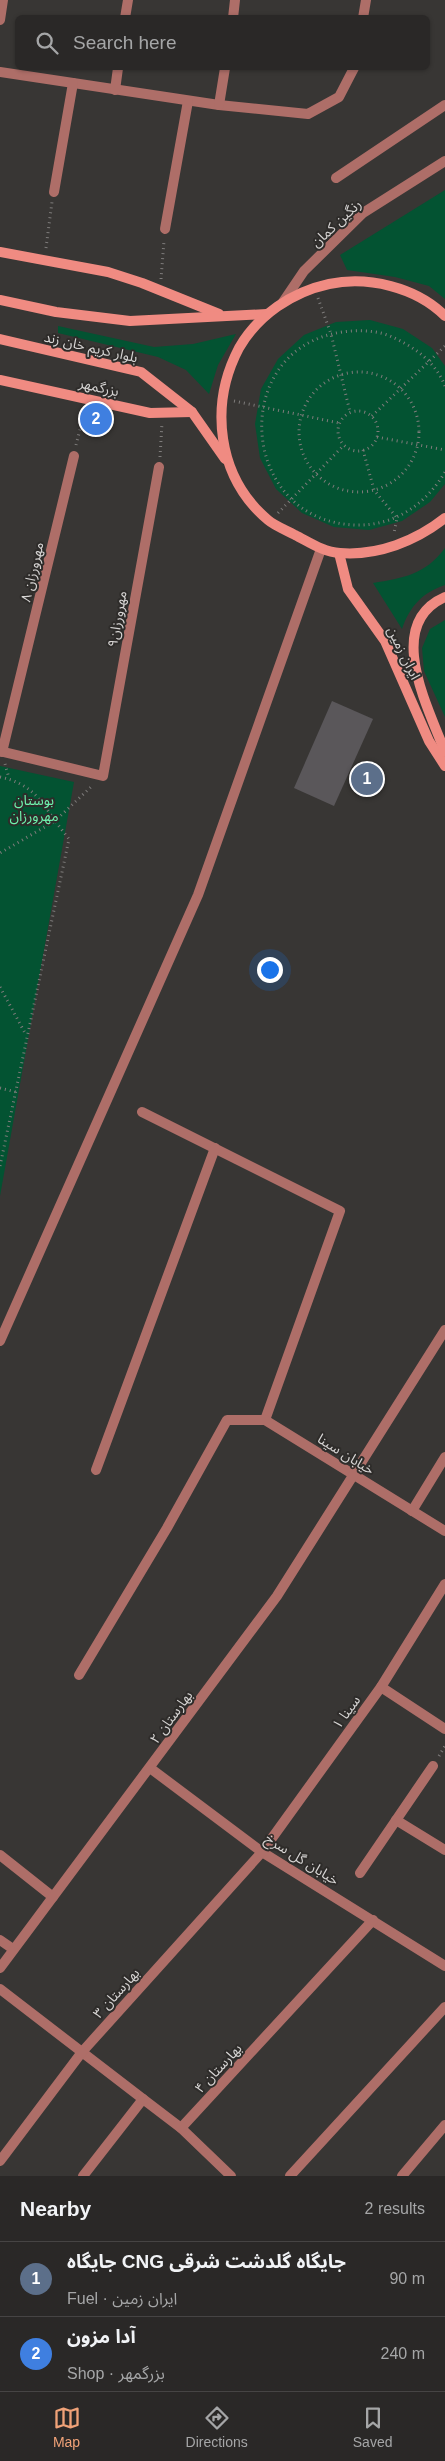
<!DOCTYPE html>
<meta charset="utf-8">
<style>
body{margin:0;font-family:Arial,"Noto Sans Arabic",sans-serif;background:#32302f;color:#f1f3f6}
.you{position:absolute;left:269px;top:969px;width:18px;height:18px;margin:-12px;border:4px solid #fff;border-radius:50%;background:#1a73e8;box-shadow:0 0 0 8px #1a73e833}
.badge{display:grid;place-items:center;width:32px;height:32px;border-radius:50%;background:#f0a278;color:#fff;font-size:16px;font-weight:700}
.pin{position:absolute;translate:-50% -50%;border:2px solid #fff;box-shadow:0 1px 5px #0006}
.list{margin:0;padding:0;list-style:none}
h2{display:flex;justify-content:space-between;align-items:center;height:65px;margin:0;padding:0 20px;font-size:21px}
h2 small{font-size:16px;font-weight:400;color:#a5a6a7}
.list li{display:grid;grid-template-columns:32px 1fr auto;gap:15px;align-items:center;box-sizing:border-box;height:75px;padding:0 20px;border-top:1px solid #464444}
.list b{display:block;font-size:19px;white-space:nowrap}
.list p{margin:0;font-size:16px;white-space:nowrap;color:#a5a6a7}
.list em{font-size:16px;font-style:normal;color:#a5a6a7}
.icon{flex:none;width:28px;height:28px;fill:none;stroke:currentColor;stroke-width:2;stroke-linecap:round;stroke-linejoin:round}
.map{position:relative;flex:none;width:445px;height:2176px;overflow:hidden}
.search{position:absolute;background:#2a2827;box-shadow:0 1px 4px #0004;left:15px;right:15px;top:15px;height:55px;display:flex;align-items:center;gap:12px;box-sizing:border-box;padding:0 18px;border-radius:8px;color:#a5a6a7;font-size:19px}
.sheet{height:215px;background:#2a2827}
nav{display:flex;justify-content:space-around;align-items:center;box-sizing:border-box;height:70px;border-top:1px solid #464444;background:#2a2827;font-size:14px;color:#a5a6a7}
nav a{display:grid;justify-items:center;gap:2px}
nav .on{color:#f0a278}
.map>svg:first-child{display:block}
.green{fill:#035332}
.building{fill:#5a575a}
.lines{fill:none;stroke-linecap:round;stroke-linejoin:round}
.path{stroke:#7e7c7b;stroke-width:3;stroke-dasharray:1 4;stroke-linecap:butt}
.minor{stroke:#ae6e68;stroke-width:10}
.tertiary{stroke:#ae6e68;stroke-width:10}
.secondary{stroke:#f08b82;stroke-width:10}
.labels{text-anchor:middle;stroke-width:4;stroke-linejoin:round;paint-order:stroke}
.street-label{font-size:14px;fill:#d7d5d4;stroke:#2e2c2a}
.park-label{font-size:14px;fill:#6ef2ad;stroke:#2e2c2a}
</style>
<div class="map">
<svg width="445" height="2176" viewBox="0 0 445 2176">
<rect width="100%" height="100%" fill="#383634"/>
<g class="green">
<path d="M445,190V299L429,286L395,277L347,270L340,255Z"/>
<path d="M370,320L403,329L432,348L445,366V484L430,502L402,521L369,530L334,527L302,513L276,489L260,458L255,424L261,389L278,359L304,335L336,322Z"/>
<path d="M58,326L154,347L193,344L236,334L218,365L209,394L186,370L158,357L58,333Z"/>
<path d="M445,548V585C422,593 410,606 402,629L373,583C403,578 425,575 445,548Z"/>
<path d="M445,620V717L424,671L422,648L430,629Z"/>
<path d="M0,766L74,782L0,1196Z"/>
</g>
<path class="building" d="M332,701L373,719L334,806L294,788Z"/>
<g class="lines">
<g class="path">
<path d="M46,248L52,202"/>
<path d="M161,279L164,241"/>
<path d="M318,298L331,334L350,412"/>
<circle cx="359" cy="432" r="60"/>
<path d="M445,386C435,361 413,346 390,336C375,330 358,330 342,332C227,349 239,522 356,525C395,526 426,504 445,472"/>
<path d="M234,401L339,423"/>
<circle cx="358" cy="431" r="20"/>
<path d="M372,416L445,346"/>
<path d="M377,437L445,450"/>
<path d="M76,445L85,410"/>
<path d="M363,450L374,490L397,518L394,533"/>
<path d="M160,457L162,423"/>
<path d="M278,513L344,445"/>
<path d="M5,764L9,778"/>
<path d="M0,777C29,783 40,798 55,821L0,853"/>
<path d="M0,987L25,1033"/>
<path d="M0,1088L16,1092"/>
<path d="M0,1166L69,839L55,821L92,786"/>
<path d="M439,1756L445,1746"/>
</g>
<g class="minor">
<path d="M125,18L128,0"/>
<path d="M233,18L235,0"/>
<path d="M363,18L366,0"/>
<path d="M0,20L3,0"/>
<path d="M0,72L219,105L308,114L339,97L354,68"/>
<path d="M115,90L118,68"/>
<path d="M219,105L225,68"/>
<path d="M336,178L445,105"/>
<path d="M54,192L73,83"/>
<path d="M165,229L188,101"/>
<path d="M0,751L103,776L159,467"/>
<path d="M2,752L74,456"/>
<path d="M142,1112L340,1211L265,1420"/>
<path d="M0,1341L198,895L321,549"/>
<path d="M96,1470L215,1148"/>
<path d="M412,1511L445,1457"/>
<path d="M79,1675L167,1528L227,1420H265L445,1531"/>
<path d="M381,1687L445,1729"/>
<path d="M150,1768L262,1852L445,1966"/>
<path d="M396,1820L445,1850"/>
<path d="M0,1855L53,1897"/>
<path d="M360,1873L433,1766"/>
<path d="M0,1940L13,1949"/>
<path d="M0,1968L277,1596L445,1330"/>
<path d="M0,1989L143,2099"/>
<path d="M181,2128L231,2176"/>
<path d="M0,2161L82,2052L262,1852L381,1687L445,1584"/>
<path d="M83,2176L143,2099L181,2128L373,1920"/>
<path d="M290,2176L445,2007"/>
<path d="M402,2176L445,2125"/>
</g>
<path class="tertiary" d="M283,302L304,271L363,213L445,161"/>
<g class="secondary">
<path d="M0,252L108,272L142,283L219,314"/>
<path d="M0,300L56,312L130,321L267,314"/>
<path d="M445,316C416,287 368,276 329,284C292,292 258,315 239,348C209,405 217,477 268,520C275,526 286,530 295,535C309,542 323,552 340,553C378,556 416,541 445,518"/>
<path d="M0,339L141,372L192,412L225,459"/>
<path d="M0,380L150,413L192,412"/>
<path d="M339,553L348,589L385,641L429,741L445,766"/>
<path d="M445,597C383,624 429,709 445,752"/>
</g>
</g>
<g class="labels">
<g class="street-label">
<text transform="translate(336 223) rotate(-43)" y="5">رنگین کمان</text>
<text transform="translate(91 347) rotate(13)" y="5">بلوار کریم خان زند</text>
<text transform="translate(99 387) rotate(13)" y="5">بزرگمهر</text>
<text transform="translate(32 572) rotate(-77)" y="5">مهرورزان ۸</text>
<text transform="translate(117 619) rotate(-80)" y="5">مهرورزان۹</text>
<text transform="translate(404 653) rotate(64)" y="5">ایران زمین</text>
<text transform="translate(346 1454) rotate(32)" y="5">خیابان سینا</text>
<text transform="translate(346 1712) rotate(-54)" y="5">سینا ۱</text>
<text transform="translate(171 1717) rotate(-54)" y="5">بهارستان ۲</text>
<text transform="translate(302 1859) rotate(32)" y="5">خیابان گل سرخ</text>
<text transform="translate(116 1993) rotate(-48)" y="5">بهارستان ۳</text>
<text transform="translate(218 2068) rotate(-47)" y="5">بهارستان ۴</text>
</g>
<g class="park-label">
<text x="34" y="805">بوستان<tspan x="34" dy="16">مهرورزان</tspan></text>
</g>
</g>
</svg>
<div class="you"></div>
<div class="pin badge" style="left:367px;top:779px;background:#5c6f8a">1</div>
<div class="pin badge" style="left:96px;top:419px;background:#3f7fe0">2</div>
<div class="search"><svg class="icon" aria-label="search" viewBox="0 0 24 24"><circle cx="10" cy="10" r="6"/><path d="M15 15l6 6"/></svg>Search here</div>
</div>
<section class="sheet">
<h2>Nearby<small>2 results</small></h2>
<ul class="list">
<li><span class="badge" style="background:#5c6f8a">1</span><div><b>جایگاه CNG جایگاه گلدشت شرقی</b><p>Fuel · ایران زمین</p></div><em>90 m</em></li>
<li><span class="badge" style="background:#3f7fe0">2</span><div><b>آدا مزون</b><p>Shop · بزرگمهر</p></div><em>240 m</em></li>
</ul>
</section>
<nav>
<a class="on"><svg class="icon" aria-label="map" viewBox="0 0 24 24"><path d="M3 6l6-2 6 2 6-2v14l-6 2-6-2-6 2zM9 4v14M15 6v14"/></svg>Map</a>
<a><svg class="icon" aria-label="directions" viewBox="0 0 24 24"><path d="M12 3l9 9-9 9-9-9zM9 14v-3h6M13 9l2 2-2 2"/></svg>Directions</a>
<a><svg class="icon" aria-label="saved" viewBox="0 0 24 24"><path d="M7 4h10v16l-5-4-5 4z"/></svg>Saved</a>
</nav>
